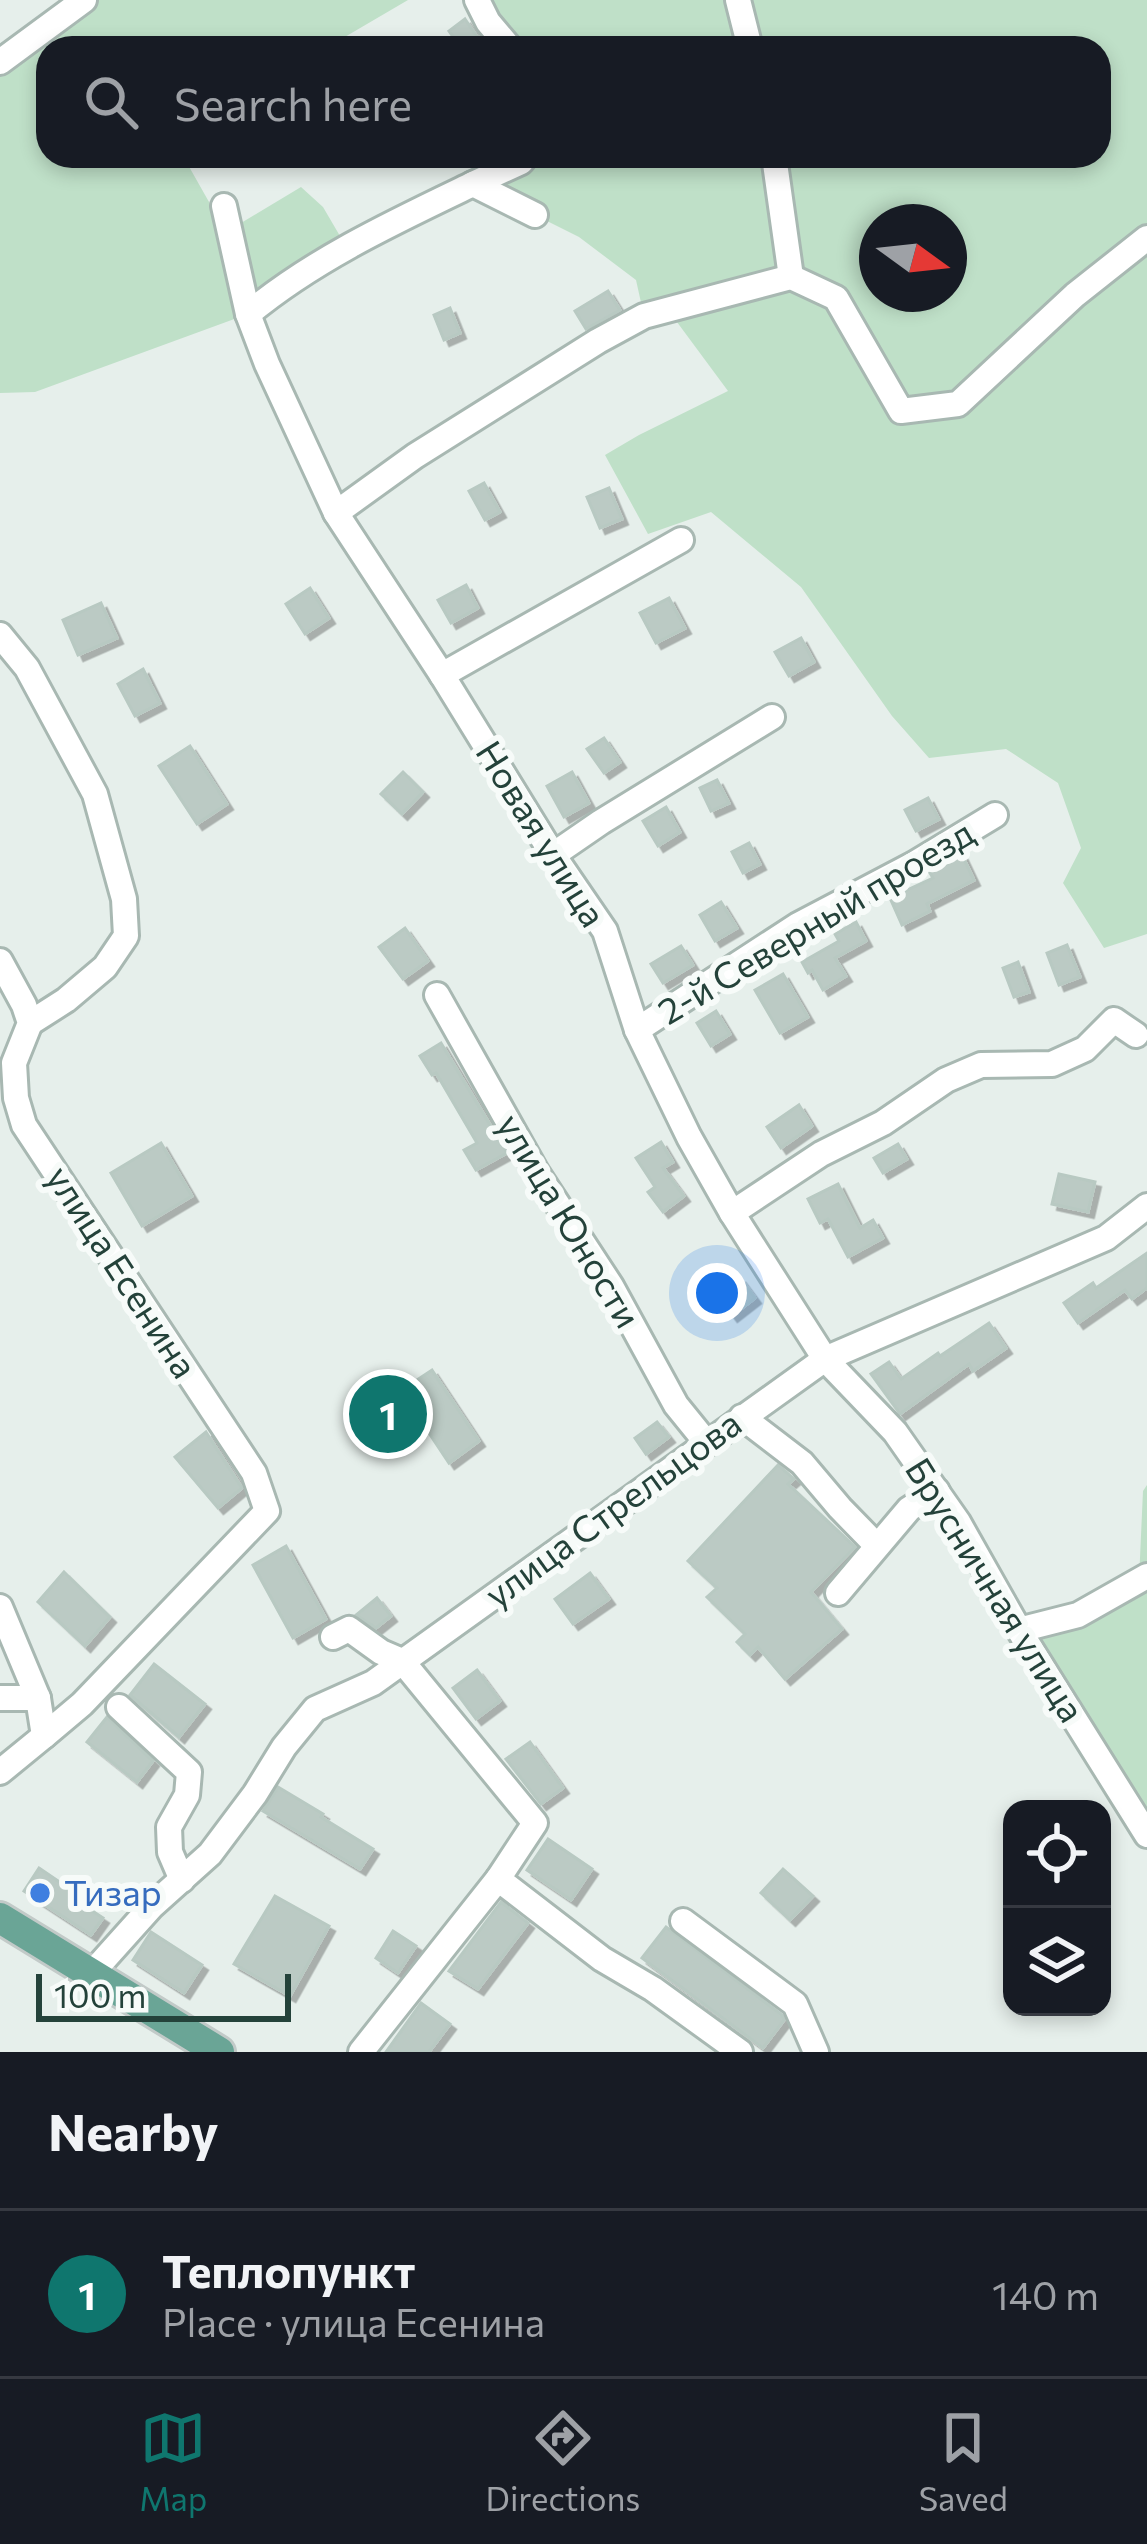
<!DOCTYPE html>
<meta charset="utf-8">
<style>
body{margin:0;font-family:Commissioner,sans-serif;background:#20242c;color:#f1f3f6}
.controls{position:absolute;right:36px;bottom:36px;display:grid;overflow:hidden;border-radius:24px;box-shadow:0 6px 18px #0003}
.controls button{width:108px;height:108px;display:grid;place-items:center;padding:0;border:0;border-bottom:3px solid #363941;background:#171b24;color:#f1f3f6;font:60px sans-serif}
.compass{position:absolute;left:859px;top:204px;width:108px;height:108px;border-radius:50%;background:#171b24;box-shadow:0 6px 18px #0003;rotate:105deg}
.scale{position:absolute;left:36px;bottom:30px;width:255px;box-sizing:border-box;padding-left:12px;border:6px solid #24423a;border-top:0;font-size:33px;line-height:42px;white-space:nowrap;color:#24423a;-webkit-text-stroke:9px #f7fbf9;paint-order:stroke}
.you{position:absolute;left:717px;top:1293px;width:42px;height:42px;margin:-30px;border:9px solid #fff;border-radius:50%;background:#1a73e8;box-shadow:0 0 0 18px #1a73e833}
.badge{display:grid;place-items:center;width:78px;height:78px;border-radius:50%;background:#0f766e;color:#fff;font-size:39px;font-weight:700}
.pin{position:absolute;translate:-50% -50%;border:6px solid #fff;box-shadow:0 3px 12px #0006}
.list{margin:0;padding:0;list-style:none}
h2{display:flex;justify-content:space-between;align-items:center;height:156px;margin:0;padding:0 48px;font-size:51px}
h2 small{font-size:39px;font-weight:400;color:#9ea1a6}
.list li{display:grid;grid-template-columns:78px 1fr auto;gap:36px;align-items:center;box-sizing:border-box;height:168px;padding:0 48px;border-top:3px solid #363941}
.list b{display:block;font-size:45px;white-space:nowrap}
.list p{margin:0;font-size:39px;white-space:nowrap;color:#9ea1a6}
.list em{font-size:39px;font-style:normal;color:#9ea1a6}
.icon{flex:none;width:66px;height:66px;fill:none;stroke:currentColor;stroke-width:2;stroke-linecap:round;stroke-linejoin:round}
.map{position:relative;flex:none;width:1147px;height:2052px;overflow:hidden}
.search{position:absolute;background:#171b24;box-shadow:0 6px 18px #0003;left:36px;right:36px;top:36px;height:132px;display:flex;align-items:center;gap:30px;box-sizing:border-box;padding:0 42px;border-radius:36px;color:#9ea1a6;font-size:45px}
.sheet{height:324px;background:#171b24}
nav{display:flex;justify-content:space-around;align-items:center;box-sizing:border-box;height:168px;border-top:3px solid #363941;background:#171b24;font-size:33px;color:#9ea1a6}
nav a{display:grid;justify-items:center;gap:6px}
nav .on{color:#0f766e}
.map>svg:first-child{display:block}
.green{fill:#bfe0c8;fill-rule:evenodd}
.building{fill:#bbcac4;stroke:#b8c9c2;stroke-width:3;filter:url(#shadow)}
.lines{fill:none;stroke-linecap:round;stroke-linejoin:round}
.minor-casing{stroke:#a8b8b2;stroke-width:30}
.major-casing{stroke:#c2cac8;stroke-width:36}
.minor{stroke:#fff;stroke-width:24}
.major{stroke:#6aa596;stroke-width:30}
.shop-dot{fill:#3f7fe0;stroke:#f7fbf9;stroke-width:4.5}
.labels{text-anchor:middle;stroke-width:12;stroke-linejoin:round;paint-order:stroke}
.street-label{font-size:36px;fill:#24423a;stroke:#f7fbf9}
.shop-label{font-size:36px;fill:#366cbe;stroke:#f7fbf9;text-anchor:start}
</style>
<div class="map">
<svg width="1147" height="2052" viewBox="0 0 1147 2052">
<defs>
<filter id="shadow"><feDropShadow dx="5.5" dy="5.5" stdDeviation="0" flood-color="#0004"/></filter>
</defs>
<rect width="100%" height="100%" fill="#e6efeb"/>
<g class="green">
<path d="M84,0H408L326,48H48V156H183L226,232L301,187L323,207L347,248L248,314L35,392L0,393V62Z"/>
<path d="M477,0H1147V934L1104,948L1063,883L1081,848L1058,783L1006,749L929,758L892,716L801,587L711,512L648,534L605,455L639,435L728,391L674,318L635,333L644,316L636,280L579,237L473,184L526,156H1099V48H510ZM877,222H949V294H877Z"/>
<path d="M1147,1485V1835L1019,1630L1139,1580L1143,1491Z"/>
</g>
<g class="building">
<path d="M465,19L480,41L470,48H461L449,31Z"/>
<path d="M608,291L620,310L586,329L575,311Z"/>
<path d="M450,308L460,333L444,340L434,315Z"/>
<path d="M484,483L500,512L485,520L469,491Z"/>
<path d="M609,488L622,519L600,528L587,497Z"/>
<path d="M466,585L478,608L451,623L438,600Z"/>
<path d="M310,588L329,618L305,634L286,604Z"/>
<path d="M669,598L685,628L656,643L640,613Z"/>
<path d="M101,603L117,638L78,655L63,620Z"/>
<path d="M801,638L814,662L789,676L775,652Z"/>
<path d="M143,669L160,703L135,716L118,684Z"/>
<path d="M604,738L620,762L604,773L587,749Z"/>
<path d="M190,746L227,804L197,824L159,766Z"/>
<path d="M403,772L423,792L402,814L381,794Z"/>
<path d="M572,772L589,803L564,817L547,786Z"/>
<path d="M717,780L729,803L711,811L700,788Z"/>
<path d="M928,798L939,819L916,831L905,810Z"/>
<path d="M666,807L680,832L658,846L643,821Z"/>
<path d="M749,843L760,864L743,873L732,852Z"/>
<path d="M962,855L974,880L927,904L930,911L902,925L890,898L933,878L930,873Z"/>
<path d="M721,902L737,928L715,941L700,915Z"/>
<path d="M856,922L866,941L835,958L846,976L823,990L812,970L808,973L802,962L839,941L835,934Z"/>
<path d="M405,928L428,961L403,979L379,947Z"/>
<path d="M1067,945L1080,977L1059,985L1047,953Z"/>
<path d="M681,946L693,965L663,983L651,964Z"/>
<path d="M1018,962L1029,992L1014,997L1003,968Z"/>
<path d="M783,974L808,1017L780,1033L755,990Z"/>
<path d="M716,1011L730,1034L711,1046L697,1023Z"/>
<path d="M441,1043L507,1153L476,1170L464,1150L477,1143L436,1073L432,1075L420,1056Z"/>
<path d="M799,1105L812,1126L781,1148L767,1127Z"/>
<path d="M661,1142L673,1162L663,1168L684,1196L663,1212L648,1192L655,1187L636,1158Z"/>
<path d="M161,1143L192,1196L142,1226L111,1173Z"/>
<path d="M898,1144L907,1159L883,1173L874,1158Z"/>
<path d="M1059,1174L1095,1182L1088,1212L1052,1204Z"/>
<path d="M838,1184L860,1228L873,1220L883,1238L848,1257L828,1219L820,1223L808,1199Z"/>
<path d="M1147,1253V1288L1132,1299L1125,1290L1078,1323L1064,1303L1093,1283L1096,1288Z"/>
<path d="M740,1278L755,1298L732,1316L717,1296Z"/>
<path d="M989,1323L1006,1348L973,1371L969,1364L900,1414L871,1374L889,1362L901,1379L938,1353L940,1356Z"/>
<path d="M432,1370L479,1441L449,1463L415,1412L375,1439L361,1417Z"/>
<path d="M657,1422L669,1437L646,1454L635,1438Z"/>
<path d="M206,1432L242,1488L218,1508L175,1457Z"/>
<path d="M778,1465L794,1479L788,1484L855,1547L811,1592L842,1629L785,1679L758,1647L750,1655L737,1642L745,1634L707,1597L717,1588L688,1561Z"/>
<path d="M286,1546L326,1619L293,1638L253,1565Z"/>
<path d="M64,1572L110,1617L85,1646L38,1602Z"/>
<path d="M590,1573L609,1599L573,1624L555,1599Z"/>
<path d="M377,1598L391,1616L376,1628L356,1615Z"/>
<path d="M154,1664L205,1704L179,1737L130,1695Z"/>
<path d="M477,1670L500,1701L476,1719L453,1688Z"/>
<path d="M107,1717L153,1761L137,1782L87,1742Z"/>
<path d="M530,1742L563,1788L541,1804L506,1759Z"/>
<path d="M278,1787L323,1814L321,1817L373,1849L360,1869L263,1811Z"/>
<path d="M548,1839L592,1869L571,1900L527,1870Z"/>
<path d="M39,1868L83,1898L80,1903L103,1918L91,1935L24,1891Z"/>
<path d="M783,1869L813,1896L790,1920L761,1893Z"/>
<path d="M275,1896L329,1926L290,1996L234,1964Z"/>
<path d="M501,1902L528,1923L478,1989L449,1971Z"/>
<path d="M666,1927L782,2015L784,2020L763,2048L642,1958Z"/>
<path d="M393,1931L416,1946L398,1973L376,1958Z"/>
<path d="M151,1932L202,1965L184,1993L133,1960Z"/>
<path d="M421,2003L450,2024L429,2052H386Z"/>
</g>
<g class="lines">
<defs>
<g id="minor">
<path d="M477,0L488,22L510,48"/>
<path d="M738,0L750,48"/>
<path d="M0,62L84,0"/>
<path d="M774,156L791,277"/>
<path d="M473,184L521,162L526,156"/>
<path d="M224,206L248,314L267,364L336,513L442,675L553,855L605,931L637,1030L689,1137L732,1213L825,1359L895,1432L958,1522L1019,1630L1147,1835"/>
<path d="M248,314C314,259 396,221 473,184L535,215"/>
<path d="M336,513L415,456L598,341L644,316L791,277L836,298L901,411L958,404L1075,295L1147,238"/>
<path d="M0,635L27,668L95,794L124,899L126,936L105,967L66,1000L30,1023"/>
<path d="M442,675L681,540"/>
<path d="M553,855L601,822L772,717"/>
<path d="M0,961L24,1005L30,1023L14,1063L16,1098L24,1125L254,1473L267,1511L82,1704L44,1736"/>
<path d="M437,995L537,1173L611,1286L676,1405L706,1442"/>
<path d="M637,1030L798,925L914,864L995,815"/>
<path d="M732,1213L821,1154L883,1123L946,1080L981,1065L1052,1064L1085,1049L1114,1020L1136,1035"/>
<path d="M742,1417L802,1463L840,1508L877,1546"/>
<path d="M838,1593L909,1509L937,1491"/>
<path d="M0,1607L38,1698L44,1736L0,1772"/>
<path d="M1019,1630L1078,1615L1147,1576"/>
<path d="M333,1637L349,1629L381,1652L402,1661L535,1823L498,1879L361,2052"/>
<path d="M0,1698H38"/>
<path d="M119,1707L189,1772L187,1795L169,1827L170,1852L182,1880"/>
<path d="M498,1879L602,1959L653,1989L740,2052"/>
<path d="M683,1921L795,2004L816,2052"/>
<path d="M91,1974L152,1906L210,1854L255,1794L284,1747L315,1709L373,1683L825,1359L1106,1238L1147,1206"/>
</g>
<path id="major" d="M0,1918L219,2052"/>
</defs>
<use href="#minor" class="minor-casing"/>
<use href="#major" class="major-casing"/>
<use href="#minor" class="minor"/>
<use href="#major" class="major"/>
</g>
<circle class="shop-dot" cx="40" cy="1893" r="12"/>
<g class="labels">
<g class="street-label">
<text transform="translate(541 834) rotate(58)" y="13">Новая улица</text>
<text transform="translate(816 922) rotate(-31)" y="13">2-й Северный проезд</text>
<text transform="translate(569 1221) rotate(59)" y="13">улица Юности</text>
<text transform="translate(122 1272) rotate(57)" y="13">улица Есенина</text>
<text transform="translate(613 1509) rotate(-36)" y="13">улица Стрельцова</text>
<text transform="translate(995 1590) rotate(58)" y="13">Брусничная улица</text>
</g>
<g class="shop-label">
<text x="64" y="1906">Тизар</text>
</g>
</g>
</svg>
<div class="controls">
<button><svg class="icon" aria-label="locate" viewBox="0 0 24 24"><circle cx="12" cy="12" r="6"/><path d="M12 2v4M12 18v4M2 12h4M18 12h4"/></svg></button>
<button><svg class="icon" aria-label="layers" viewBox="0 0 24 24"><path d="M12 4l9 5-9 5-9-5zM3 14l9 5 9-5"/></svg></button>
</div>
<svg class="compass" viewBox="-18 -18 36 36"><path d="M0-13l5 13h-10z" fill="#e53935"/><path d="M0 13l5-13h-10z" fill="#9ea1a6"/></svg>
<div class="scale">100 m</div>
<div class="you"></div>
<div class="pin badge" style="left:388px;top:1414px">1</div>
<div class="search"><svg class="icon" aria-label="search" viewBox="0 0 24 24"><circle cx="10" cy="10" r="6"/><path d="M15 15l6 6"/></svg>Search here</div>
</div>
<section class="sheet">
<h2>Nearby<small></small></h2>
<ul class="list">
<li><span class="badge">1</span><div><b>Теплопункт</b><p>Place · улица Есенина</p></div><em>140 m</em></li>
</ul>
</section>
<nav>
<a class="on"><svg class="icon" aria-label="map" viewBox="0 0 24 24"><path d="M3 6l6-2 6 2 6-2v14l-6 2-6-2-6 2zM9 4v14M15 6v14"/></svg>Map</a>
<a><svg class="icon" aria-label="directions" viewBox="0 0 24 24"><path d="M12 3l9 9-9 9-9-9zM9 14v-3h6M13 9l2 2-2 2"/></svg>Directions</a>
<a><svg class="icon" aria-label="saved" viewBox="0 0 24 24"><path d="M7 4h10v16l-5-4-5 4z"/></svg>Saved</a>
</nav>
